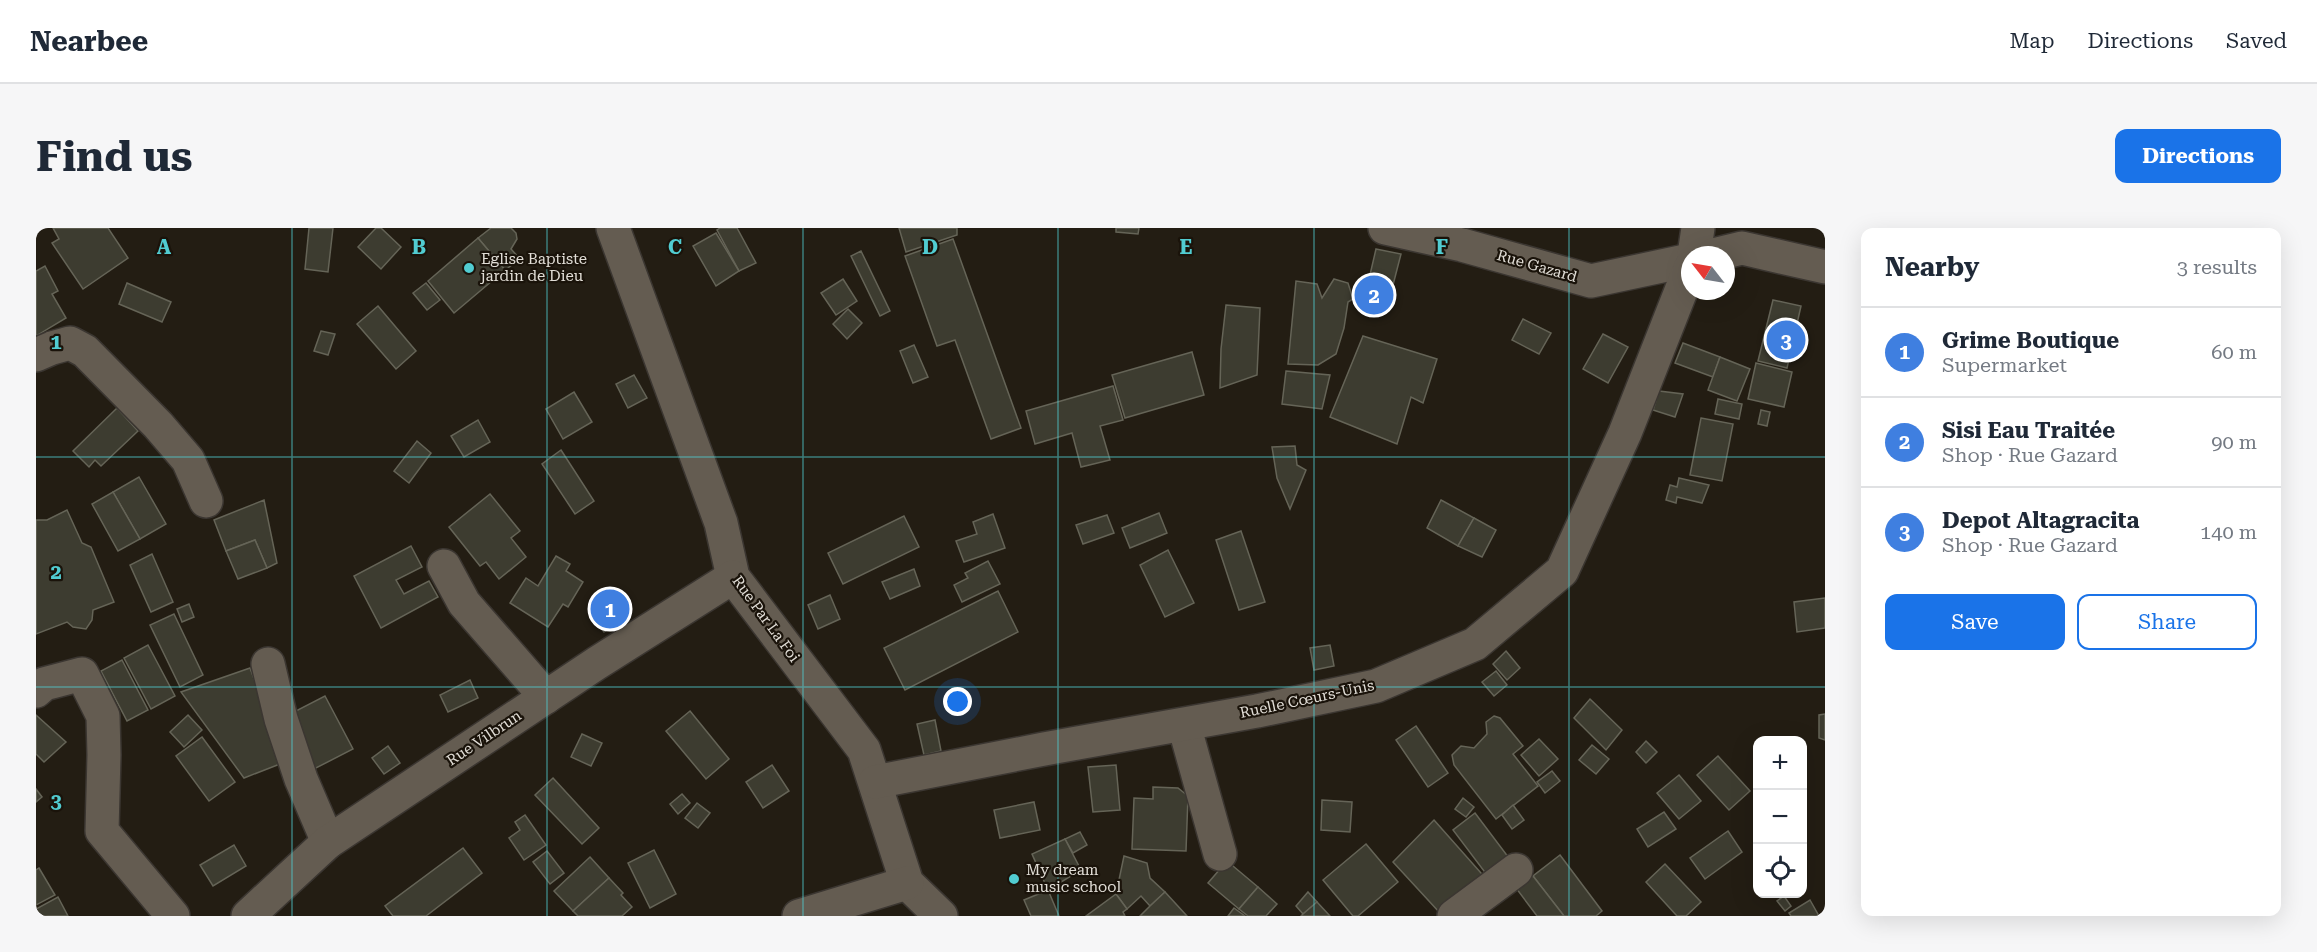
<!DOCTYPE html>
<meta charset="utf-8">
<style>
body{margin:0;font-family:"Roboto Serif",serif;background:#f6f6f7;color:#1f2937}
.controls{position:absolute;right:18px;bottom:18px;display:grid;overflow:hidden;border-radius:12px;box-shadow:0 6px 24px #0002}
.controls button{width:54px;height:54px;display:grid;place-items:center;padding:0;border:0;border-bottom:2px solid #e0e1e3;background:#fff;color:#1f2937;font:30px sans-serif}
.compass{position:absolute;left:1645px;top:18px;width:54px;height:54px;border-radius:50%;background:#fff;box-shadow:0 6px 24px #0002;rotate:301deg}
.you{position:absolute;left:922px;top:474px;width:21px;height:21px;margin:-15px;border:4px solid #fff;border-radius:50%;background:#1a73e8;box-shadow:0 0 0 9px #1a73e833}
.badge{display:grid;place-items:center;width:39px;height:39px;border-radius:50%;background:#1a73e8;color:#fff;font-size:20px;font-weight:700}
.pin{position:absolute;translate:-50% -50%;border:3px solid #fff;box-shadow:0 2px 6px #0006}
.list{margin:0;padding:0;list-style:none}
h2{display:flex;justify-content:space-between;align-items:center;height:78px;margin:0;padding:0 24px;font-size:26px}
h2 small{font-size:20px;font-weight:400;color:#747a83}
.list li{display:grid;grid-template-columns:39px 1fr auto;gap:18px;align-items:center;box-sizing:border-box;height:90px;padding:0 24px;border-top:2px solid #e0e1e3}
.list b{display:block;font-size:22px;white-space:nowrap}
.list p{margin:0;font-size:20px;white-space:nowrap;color:#747a83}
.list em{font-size:20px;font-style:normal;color:#747a83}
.actions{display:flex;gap:12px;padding:18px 24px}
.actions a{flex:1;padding:14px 0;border:2px solid #1a73e8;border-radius:12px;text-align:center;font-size:21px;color:#1a73e8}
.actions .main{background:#1a73e8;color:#fff}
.icon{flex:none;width:33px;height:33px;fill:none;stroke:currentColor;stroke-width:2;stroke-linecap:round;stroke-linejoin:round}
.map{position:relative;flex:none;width:1789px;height:688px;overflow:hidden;border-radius:12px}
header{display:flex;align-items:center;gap:36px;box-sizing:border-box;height:84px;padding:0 30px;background:#fff;border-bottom:2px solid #e0e1e3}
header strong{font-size:28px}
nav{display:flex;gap:33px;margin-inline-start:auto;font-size:21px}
.intro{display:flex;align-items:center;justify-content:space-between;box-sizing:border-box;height:144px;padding:0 36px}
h1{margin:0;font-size:42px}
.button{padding:15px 27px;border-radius:12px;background:#1a73e8;color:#fff;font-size:21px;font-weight:700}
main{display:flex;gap:36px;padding:0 36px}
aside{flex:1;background:#fff;border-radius:12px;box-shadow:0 6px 24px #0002}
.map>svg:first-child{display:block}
.building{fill:#3d3c30;stroke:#656457;stroke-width:1.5}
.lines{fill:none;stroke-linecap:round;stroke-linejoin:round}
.minor-casing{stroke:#3b3631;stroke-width:36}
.minor{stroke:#645c51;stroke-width:33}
.grid{fill:none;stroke:#51ccd1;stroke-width:1.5;stroke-opacity:0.55}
.poi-dot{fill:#51ccd1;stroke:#1a130a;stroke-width:2}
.labels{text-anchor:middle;stroke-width:4.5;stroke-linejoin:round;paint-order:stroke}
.poi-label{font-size:15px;fill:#e1ddd6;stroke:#1a130a;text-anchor:start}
.street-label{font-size:15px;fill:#e1ddd6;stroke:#1a130a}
.grid-label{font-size:20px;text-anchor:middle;font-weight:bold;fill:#51ccd1;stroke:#1a130a;stroke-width:4.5;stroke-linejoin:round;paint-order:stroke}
</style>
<header>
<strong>Nearbee</strong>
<nav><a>Map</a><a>Directions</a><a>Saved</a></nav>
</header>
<div class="intro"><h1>Find us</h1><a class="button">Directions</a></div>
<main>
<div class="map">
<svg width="1789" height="688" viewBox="0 0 1789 688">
<rect width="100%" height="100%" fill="#231d13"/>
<g class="building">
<path d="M17,0H72L92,30L47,61L16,15L23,11Z"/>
<path d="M273,0H297L292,44L269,41Z"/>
<path d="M340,0H345L365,19L345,41L322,19Z"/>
<path d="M455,0H475L480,5L481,11L475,21L484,31L469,42L442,10Z"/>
<path d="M684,0H701L720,35L703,43L681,2Z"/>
<path d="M863,0H921V7L870,24Z"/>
<path d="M1080,0H1103L1102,6L1080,4Z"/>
<path d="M680,5L703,43L680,58L657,18Z"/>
<path d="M442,10L469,42L418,85L392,53Z"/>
<path d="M917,11L985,200L955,211L919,112L901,118L869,28Z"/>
<path d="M1340,21L1365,26L1357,57L1333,51Z"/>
<path d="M825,23L854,83L844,88L815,28Z"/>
<path d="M9,38L22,63L16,66L30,90L0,108V43Z"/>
<path d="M807,51L821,73L800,87L785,65Z"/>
<path d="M1298,51L1312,55L1317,71L1312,74L1308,100L1300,126L1282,137L1252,136L1260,53L1281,56L1286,70Z"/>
<path d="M91,55L135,74L126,94L83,76Z"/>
<path d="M390,55L404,72L391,82L377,65Z"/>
<path d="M1737,72L1765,78L1751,140L1722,133Z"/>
<path d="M1190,77L1224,80L1221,147L1184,160L1185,121Z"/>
<path d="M342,78L380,123L360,141L321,96Z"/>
<path d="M812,81L826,95L811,111L797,96Z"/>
<path d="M1487,91L1515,105L1503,126L1476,112Z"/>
<path d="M285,103L299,106L292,127L278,123Z"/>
<path d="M1567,106L1592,119L1572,155L1547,141Z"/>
<path d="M1327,108L1401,131L1387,175L1375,169L1361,216L1294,189Z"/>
<path d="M1647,115L1684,129L1677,149L1639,135Z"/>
<path d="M878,117L892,149L877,155L864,123Z"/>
<path d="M1156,124L1168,167L1089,190L1076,147Z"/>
<path d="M1684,129L1714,141L1701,173L1672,162Z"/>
<path d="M1720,135L1756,144L1748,179L1712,171Z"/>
<path d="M1250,143L1294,147L1286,181L1246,176Z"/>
<path d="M598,147L611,170L592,180L580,156Z"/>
<path d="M1077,158L1087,192L1064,198L1074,232L1045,239L1036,205L999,216L990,183Z"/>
<path d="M1623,163L1647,166L1639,189L1617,182Z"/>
<path d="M538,164L556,194L527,211L510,181Z"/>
<path d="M1682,171L1706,176L1703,191L1679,186Z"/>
<path d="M81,180L102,203L65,238L59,232L53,239L37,223Z"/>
<path d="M1725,182L1734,184L1731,198L1722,196Z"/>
<path d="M1665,190L1697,196L1686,253L1654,247Z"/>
<path d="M442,192L454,214L428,229L415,208Z"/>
<path d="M381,213L395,225L373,255L358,243Z"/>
<path d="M1259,218L1261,237L1270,242L1254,281L1241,250L1236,219Z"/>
<path d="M525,222L558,273L539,286L506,236Z"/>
<path d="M103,249L130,296L104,311L77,264Z"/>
<path d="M1643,250L1673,257L1666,275L1641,269L1640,275L1630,272L1634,257L1641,259Z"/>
<path d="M77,264L104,311L82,323L56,276Z"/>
<path d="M454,266L484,303L475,310L490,329L463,351L450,334L444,338L413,299Z"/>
<path d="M228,272L241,335L231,340L219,312L190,323L178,292Z"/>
<path d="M1405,272L1438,290L1422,318L1391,300Z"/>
<path d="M31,282L46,315L55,319L78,374L57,382L56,392L50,401L37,399L31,394L0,406V292H11Z"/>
<path d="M1123,285L1131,305L1094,320L1086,300Z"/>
<path d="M957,286L969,320L928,334L920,313L941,306L937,294Z"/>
<path d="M1071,287L1078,305L1047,316L1040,297Z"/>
<path d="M868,288L883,319L807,356L792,325Z"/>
<path d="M1438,290L1460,302L1446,329L1422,318Z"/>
<path d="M1205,303L1229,374L1203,382L1180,312Z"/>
<path d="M219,312L231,340L202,351L190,323Z"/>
<path d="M375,318L386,339L360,352L368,366L393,353L402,369L345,400L318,348Z"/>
<path d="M1132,322L1158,375L1129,389L1104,337Z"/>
<path d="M116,326L137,374L115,384L94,337Z"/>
<path d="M520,328L534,336L530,343L547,354L532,379L527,376L512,399L474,375L490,350L502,358Z"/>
<path d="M952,333L964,356L926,374L918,357L932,350L929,345Z"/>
<path d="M878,341L884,358L854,371L846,354Z"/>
<path d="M962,363L982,404L869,462L848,420Z"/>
<path d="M794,367L804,391L782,401L772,377Z"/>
<path d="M1789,370V400L1761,404L1758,374Z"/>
<path d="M570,375L584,390L568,404L555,388Z"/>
<path d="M153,376L158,389L146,394L141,381Z"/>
<path d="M138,386L167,447L144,459L114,397Z"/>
<path d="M112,417L139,468L115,481L88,430Z"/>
<path d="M1294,417L1298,438L1278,442L1274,420Z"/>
<path d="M1470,423L1484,440L1471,452L1457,436Z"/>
<path d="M86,432L112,482L91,493L65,443Z"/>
<path d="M214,440L249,534L208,550L145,464Z"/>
<path d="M1460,443L1471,457L1458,468L1446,454Z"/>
<path d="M434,452L442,470L412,484L404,467Z"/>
<path d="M289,468L317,521L276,542L252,487Z"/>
<path d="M1554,471L1586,502L1570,522L1538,490Z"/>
<path d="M654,483L693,531L670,551L630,503Z"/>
<path d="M1789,486V512L1783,510V487Z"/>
<path d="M0,487L30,514L8,534L0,526Z"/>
<path d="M152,487L166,502L148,519L134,504Z"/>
<path d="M1458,488L1464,490L1487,518L1477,526L1502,558L1460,591L1418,537L1416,527L1425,518L1438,520L1451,506L1450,494Z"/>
<path d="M899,492L905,523L888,527L881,496Z"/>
<path d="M1380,498L1412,545L1392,559L1360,512Z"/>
<path d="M546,506L566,515L555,538L535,529Z"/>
<path d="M166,509L199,554L173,573L140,528Z"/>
<path d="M1503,511L1522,531L1503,548L1485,527Z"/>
<path d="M1610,513L1621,524L1610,535L1600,524Z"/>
<path d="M1556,517L1573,531L1560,546L1543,532Z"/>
<path d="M352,518L364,535L348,546L336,530Z"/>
<path d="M1682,528L1714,563L1693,582L1661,547Z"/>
<path d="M736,537L753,563L727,580L710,554Z"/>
<path d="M1080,537L1084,582L1057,584L1052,539Z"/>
<path d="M1516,543L1524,553L1509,565L1501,554Z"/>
<path d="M1643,547L1665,573L1643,591L1621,565Z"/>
<path d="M517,550L563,600L546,616L499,567Z"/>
<path d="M1117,559L1142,560L1152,568L1150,623L1096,621L1098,570L1117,571Z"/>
<path d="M0,561L6,569L0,574Z"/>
<path d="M646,566L654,575L642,586L634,576Z"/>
<path d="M1427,570L1438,579L1430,589L1419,581Z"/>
<path d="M1286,572L1316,574L1314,604L1285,602Z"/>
<path d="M998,574L1004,602L964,610L958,582Z"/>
<path d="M661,575L674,585L662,600L649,590Z"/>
<path d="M1477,577L1488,592L1476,601L1466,587Z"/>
<path d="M1628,584L1640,601L1612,619L1601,601Z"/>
<path d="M1439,585L1473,630L1451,647L1417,602Z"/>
<path d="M489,587L510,617L488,632L473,610L484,602L479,594Z"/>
<path d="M1398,592L1453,654L1404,685L1357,634Z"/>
<path d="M1692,603L1706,624L1669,651L1654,630Z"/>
<path d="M1044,604L1051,617L1037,625L1029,611Z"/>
<path d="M1029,611L1045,642L1012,662L996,626Z"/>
<path d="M1330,616L1362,654L1322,688H1317L1287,652Z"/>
<path d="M198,617L210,638L177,658L164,637Z"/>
<path d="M427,620L446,645L390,688H357L349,678Z"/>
<path d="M618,622L640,666L614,680L592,635Z"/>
<path d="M511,623L528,645L514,656L497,634Z"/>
<path d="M1524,627L1566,683L1560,688H1528L1497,648Z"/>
<path d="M1088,628L1111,635L1114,650L1129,664L1114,678L1105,668L1091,681L1080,666Z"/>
<path d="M554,629L573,650L537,683L518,663Z"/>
<path d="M1191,633L1222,659L1203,681L1172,655Z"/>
<path d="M1629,636L1665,674L1650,688H1641L1610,654Z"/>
<path d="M3,640L19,667L0,677V642Z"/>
<path d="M1497,648L1528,688H1501L1480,660Z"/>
<path d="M573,650L587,665L585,667L596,679L586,688H542L537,683Z"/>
<path d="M1222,659L1241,676L1230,688H1212L1203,681Z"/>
<path d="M1012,662L1023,688H995L988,672Z"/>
<path d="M1129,664L1151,688H1104L1114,678Z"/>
<path d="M1272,664L1281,674L1267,686L1260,678Z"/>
<path d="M1080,666L1091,681L1087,684L1089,688H1050Z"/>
<path d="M1748,668L1755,678L1749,683L1741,673Z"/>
<path d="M22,669L32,688H0V681Z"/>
<path d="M1774,672L1783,688H1755L1753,685Z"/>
<path d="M1281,674L1294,688H1265L1267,686Z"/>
<path d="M1198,680L1209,688H1192Z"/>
</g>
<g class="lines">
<defs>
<g id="minor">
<path d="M577,0L685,295L697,349L828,522L871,655L905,688"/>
<path d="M1349,0L1426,17L1555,53L1654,32"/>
<path d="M1658,27L1662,0"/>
<path d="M1677,27L1706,20L1789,39"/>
<path d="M0,127L16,120L34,115L49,123L122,197L152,232L170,273"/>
<path d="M408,338L428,375L510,469"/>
<path d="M232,436L245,491L265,551L292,614"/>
<path d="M0,463L8,456L46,446L67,488L68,527L66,603L137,688"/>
<path d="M1148,497L1184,626"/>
<path d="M839,554L1008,521L1221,483L1340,458L1439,416L1526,343L1589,205L1654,40"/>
<path d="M212,688L292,614L561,435L697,349"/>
<path d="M763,688L871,655"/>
<path d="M1418,688L1480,642"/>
</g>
</defs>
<use href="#minor" class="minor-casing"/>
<use href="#minor" class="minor"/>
</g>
<path class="grid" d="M256,0V688M511,0V688M767,0V688M1022,0V688M1278,0V688M1533,0V688M0,229H1789M0,459H1789"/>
<g class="poi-dot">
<circle cx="433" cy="40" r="6"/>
<circle cx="978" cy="651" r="6"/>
</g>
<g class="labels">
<g class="poi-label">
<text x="445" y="36">Eglise Baptiste<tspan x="445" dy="17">jardin de Dieu</tspan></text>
<text x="990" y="647">My dream<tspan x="990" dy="17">music school</tspan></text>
</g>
<g class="street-label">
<text transform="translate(1501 38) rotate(16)" y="5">Rue Gazard</text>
<text transform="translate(730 391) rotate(54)" y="5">Rue Par La Foi</text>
<text transform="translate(1271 471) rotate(-12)" y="5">Ruelle Cœurs-Unis</text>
<text transform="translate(448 510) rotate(-34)" y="5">Rue Vilbrun</text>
</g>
</g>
<g class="grid-label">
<text x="128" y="26">A</text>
<text x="383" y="26">B</text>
<text x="639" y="26">C</text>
<text x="894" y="26">D</text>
<text x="1150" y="26">E</text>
<text x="1406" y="26">F</text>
<text x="20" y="121">1</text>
<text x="20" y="351">2</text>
<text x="20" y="580">3</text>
</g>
</svg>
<div class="controls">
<button>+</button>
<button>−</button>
<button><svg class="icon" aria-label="locate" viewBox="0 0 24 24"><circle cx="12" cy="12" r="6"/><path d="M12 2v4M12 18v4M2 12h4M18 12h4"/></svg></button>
</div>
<svg class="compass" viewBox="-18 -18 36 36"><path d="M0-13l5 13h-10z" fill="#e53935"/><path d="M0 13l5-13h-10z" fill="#747a83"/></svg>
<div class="you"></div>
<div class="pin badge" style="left:574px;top:381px;background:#3f7fe0">1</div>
<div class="pin badge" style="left:1338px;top:67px;background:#3f7fe0">2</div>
<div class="pin badge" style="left:1750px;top:112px;background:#3f7fe0">3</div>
</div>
<aside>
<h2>Nearby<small>3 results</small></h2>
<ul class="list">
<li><span class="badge" style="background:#3f7fe0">1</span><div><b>Grime Boutique</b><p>Supermarket</p></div><em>60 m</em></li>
<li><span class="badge" style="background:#3f7fe0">2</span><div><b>Sisi Eau Traitée</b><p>Shop · Rue Gazard</p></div><em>90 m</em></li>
<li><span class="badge" style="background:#3f7fe0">3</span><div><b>Depot Altagracita</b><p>Shop · Rue Gazard</p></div><em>140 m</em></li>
</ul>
<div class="actions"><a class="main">Save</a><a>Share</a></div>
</aside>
</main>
